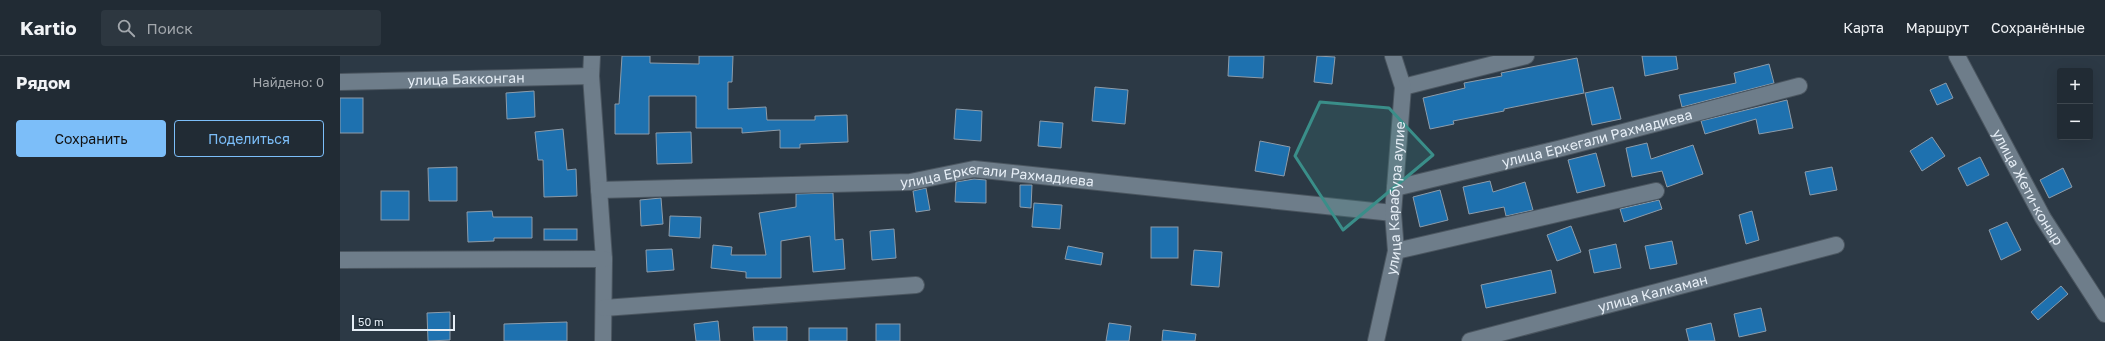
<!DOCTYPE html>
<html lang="ru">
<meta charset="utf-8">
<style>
body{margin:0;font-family:"Golos Text",sans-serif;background:#2d3740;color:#f1f3f6}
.controls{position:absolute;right:12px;top:12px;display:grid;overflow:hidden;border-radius:4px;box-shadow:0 4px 16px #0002}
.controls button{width:36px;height:36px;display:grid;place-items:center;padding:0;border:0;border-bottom:1px solid #3e474f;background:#212b34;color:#f1f3f6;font:20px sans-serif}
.scale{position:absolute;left:12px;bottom:10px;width:103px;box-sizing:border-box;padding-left:4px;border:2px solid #e6eef6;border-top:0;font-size:11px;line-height:14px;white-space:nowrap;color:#e6eef6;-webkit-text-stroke:3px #222f3a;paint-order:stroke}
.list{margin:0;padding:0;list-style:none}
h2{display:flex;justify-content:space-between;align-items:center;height:52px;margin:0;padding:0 16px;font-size:17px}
h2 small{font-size:13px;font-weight:400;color:#a2a7ac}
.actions{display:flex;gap:8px;padding:12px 16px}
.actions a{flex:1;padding:9px 0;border:1px solid #7cbef9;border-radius:4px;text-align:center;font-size:14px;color:#7cbef9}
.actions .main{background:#7cbef9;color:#111}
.icon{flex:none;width:22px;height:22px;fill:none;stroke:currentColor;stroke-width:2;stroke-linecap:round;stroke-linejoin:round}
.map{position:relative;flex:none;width:1765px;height:285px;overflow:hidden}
header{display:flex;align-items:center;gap:24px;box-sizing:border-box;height:56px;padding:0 20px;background:#212b34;border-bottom:1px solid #3e474f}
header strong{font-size:19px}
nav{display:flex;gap:22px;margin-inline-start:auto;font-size:14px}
.search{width:280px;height:36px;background:#2d3740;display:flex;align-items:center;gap:10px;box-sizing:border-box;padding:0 14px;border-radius:4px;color:#a2a7ac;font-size:15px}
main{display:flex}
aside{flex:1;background:#212b34}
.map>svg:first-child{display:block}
.building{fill:#1e71af;stroke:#8d9caa}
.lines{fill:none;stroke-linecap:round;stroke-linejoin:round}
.street-casing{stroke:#4b5660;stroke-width:18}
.street{stroke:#6e7d8a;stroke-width:16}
.marked{fill:#3a8e89;fill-opacity:0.2;stroke:#3a8e89;stroke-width:3;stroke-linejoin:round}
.labels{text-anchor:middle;stroke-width:3;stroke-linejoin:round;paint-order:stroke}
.street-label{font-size:14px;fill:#e6eef6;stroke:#222f3a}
</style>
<header>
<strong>Kartio</strong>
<div class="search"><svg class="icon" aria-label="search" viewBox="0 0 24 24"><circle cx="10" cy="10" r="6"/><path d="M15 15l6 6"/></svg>Поиск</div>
<nav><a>Карта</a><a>Маршрут</a><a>Сохранённые</a></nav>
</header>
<main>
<aside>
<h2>Рядом<small>Найдено: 0</small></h2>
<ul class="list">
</ul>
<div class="actions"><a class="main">Сохранить</a><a>Поделиться</a></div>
</aside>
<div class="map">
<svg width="1765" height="285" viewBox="0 0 1765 285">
<rect width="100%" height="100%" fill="#2c3945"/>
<g class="building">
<path d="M282,0H310V7L359,8V0H393L392,26H388V53L426,51L427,64H475V60L507,59L508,86L460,88V92H440V74L402,77V72H356V40H309V78H275V48H279Z"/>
<path d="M889,0H924L923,22L888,20Z"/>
<path d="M977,0L995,1L992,28L974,26Z"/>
<path d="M1302,0H1336L1338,13L1305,20Z"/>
<path d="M1237,2L1244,37L1164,53V55L1113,65L1114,68L1090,73L1083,42L1125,32L1124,27L1162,20L1161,17Z"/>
<path d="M1429,8L1434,27L1342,51L1339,39L1396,27L1394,17Z"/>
<path d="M1606,27L1613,42L1597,49L1590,34Z"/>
<path d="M755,31L788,34L785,68L752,65Z"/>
<path d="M1273,31L1281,63L1252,69L1245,37Z"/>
<path d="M194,35L195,61L167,63L166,37Z"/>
<rect x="0" y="42" width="23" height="35"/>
<path d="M1447,44L1453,72L1419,78L1416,63L1365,78L1361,65Z"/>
<path d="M616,53L642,55L641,85L614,83Z"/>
<path d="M700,65L723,67L721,92L698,90Z"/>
<path d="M223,73L227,114L236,113L237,140L204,141L203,104H198L195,76Z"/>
<path d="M351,76L352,107L317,108L316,77Z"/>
<path d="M1592,81L1605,100L1582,115L1570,95Z"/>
<path d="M920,85L950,91L944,120L915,115Z"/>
<path d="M1307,87L1311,103L1353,89L1363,118L1327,131L1322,115L1292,121L1286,92Z"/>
<path d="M1256,97L1265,130L1237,137L1228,104Z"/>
<path d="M1640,101L1649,119L1627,130L1618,112Z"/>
<path d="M117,111V145H89L88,112Z"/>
<path d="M1492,111L1497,134L1470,139L1465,116Z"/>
<path d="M1723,112L1732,131L1709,142L1700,124Z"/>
<path d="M634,123L646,124V147L615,146L616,126Z"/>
<path d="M1150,125L1153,136L1185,126L1193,154L1166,160L1164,151L1129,158L1123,131Z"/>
<path d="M680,129H692L691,152L680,151Z"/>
<path d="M586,132L590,154L576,156L573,135Z"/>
<path d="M1100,134L1108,164L1080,171L1073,141Z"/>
<rect x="41" y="135" width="28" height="29"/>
<path d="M493,137L495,184L503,183L505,213L473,216L470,180L441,185V222H406V216L371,212L373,189L392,191L391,199H426L419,157L456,151V138Z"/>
<path d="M321,142L323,168L301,170L300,144Z"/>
<path d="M1319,144L1322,153L1284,166L1280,153Z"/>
<path d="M694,147L722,149L720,173L692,171Z"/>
<path d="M152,155L153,161H192V182H154V185L128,186L127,156Z"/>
<path d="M1412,155L1419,184L1406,188L1399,159Z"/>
<path d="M330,160L361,161L360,182L329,180Z"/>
<path d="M1667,166L1681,194L1661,204L1649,174Z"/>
<path d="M1231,170L1241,196L1217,205L1207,179Z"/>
<rect x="811" y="171" width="27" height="31"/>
<rect x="204" y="173" width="33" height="11"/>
<path d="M554,173L556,202L532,204L530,175Z"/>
<path d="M1332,185L1337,208L1310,213L1305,190Z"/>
<path d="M1276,188L1281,212L1254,217L1249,194Z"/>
<path d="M728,190L763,197L761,209L725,203Z"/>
<path d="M332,193L334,214L307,216L306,194Z"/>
<path d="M854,194L882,196L879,231L851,229Z"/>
<path d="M1211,214L1216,237L1146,252L1141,229Z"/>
<path d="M1721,230L1728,238L1698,264L1691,256Z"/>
<path d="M1421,252L1426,275L1399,281L1394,258Z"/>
<path d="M110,256V284L88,285L87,257Z"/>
<path d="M378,265L380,285H356L354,268Z"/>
<path d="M227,266V285H164V268Z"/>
<path d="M769,267L791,270L789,285H766Z"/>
<path d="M1371,267L1375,285H1349L1346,273Z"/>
<rect x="536" y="268" width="24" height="17"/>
<path d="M413,271H447V285H414Z"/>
<rect x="469" y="272" width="38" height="13"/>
<path d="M823,274L856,278L855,285H822Z"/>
</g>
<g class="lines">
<defs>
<g id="street">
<path d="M252,0L251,20L264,203L263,285"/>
<path id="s1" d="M1617,0L1703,162L1765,258"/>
<path id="s2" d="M0,26L251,20"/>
<path d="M1063,31L1186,0"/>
<path id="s3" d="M1055,132L1222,92L1459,30"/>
<path id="s4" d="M259,134L570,126L634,113L1053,157"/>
<path d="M1056,195L1316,135"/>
<path d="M0,204L264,203"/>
<path d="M264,252L576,229"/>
<path id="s5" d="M1036,285L1056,195L1053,157L1063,31L1053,0"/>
<path id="s6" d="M1130,285L1496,189"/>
</g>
</defs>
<use href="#street" class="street-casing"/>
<use href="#street" class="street"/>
</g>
<path class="marked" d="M980,46L1049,52L1093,99L1003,174L955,100Z"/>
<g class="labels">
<g class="street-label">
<text dy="5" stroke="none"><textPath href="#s2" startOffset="126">улица Бакконган</textPath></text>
<text dy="5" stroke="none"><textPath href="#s3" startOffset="208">улица Еркегали Рахмадиева</textPath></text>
<text dy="5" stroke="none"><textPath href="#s4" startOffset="399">улица Еркегали Рахмадиева</textPath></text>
<text dy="5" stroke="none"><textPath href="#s1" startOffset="149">улица Жети-коныр</textPath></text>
<text dy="5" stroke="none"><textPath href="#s5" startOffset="145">улица Карабура аулие</textPath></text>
<text dy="5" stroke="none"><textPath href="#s6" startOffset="189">улица Калкаман</textPath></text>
</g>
</g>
</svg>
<div class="controls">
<button>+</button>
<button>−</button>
</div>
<div class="scale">50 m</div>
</div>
</main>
